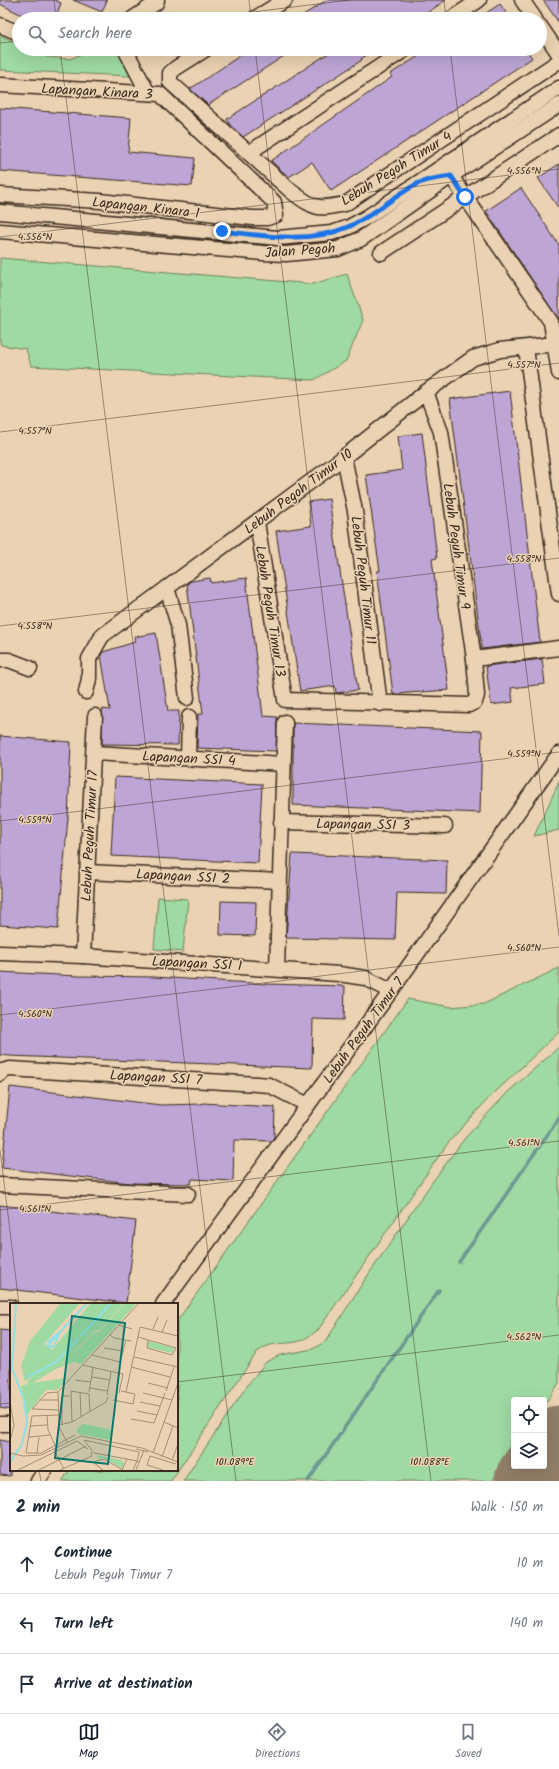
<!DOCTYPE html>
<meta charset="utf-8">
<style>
body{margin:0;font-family:Kalam,sans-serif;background:#f2f2f3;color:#1f2937}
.controls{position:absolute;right:12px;bottom:12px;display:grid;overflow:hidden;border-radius:4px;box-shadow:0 4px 16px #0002}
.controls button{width:36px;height:36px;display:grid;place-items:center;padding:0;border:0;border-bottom:1px solid #e0e1e3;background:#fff;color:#1f2937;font:20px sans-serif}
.stop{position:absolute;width:12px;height:12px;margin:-9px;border:3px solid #1a73e8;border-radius:50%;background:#fff}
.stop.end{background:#1a73e8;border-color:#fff;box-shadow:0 1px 4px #0008}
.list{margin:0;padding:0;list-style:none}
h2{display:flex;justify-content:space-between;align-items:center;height:52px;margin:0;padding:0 16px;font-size:17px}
h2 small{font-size:13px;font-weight:400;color:#747a83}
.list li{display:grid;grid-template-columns:26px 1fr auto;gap:12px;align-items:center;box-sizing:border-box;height:60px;padding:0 16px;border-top:1px solid #e0e1e3}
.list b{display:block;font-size:15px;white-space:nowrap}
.list p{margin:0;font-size:13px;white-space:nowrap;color:#747a83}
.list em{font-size:13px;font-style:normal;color:#747a83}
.icon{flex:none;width:22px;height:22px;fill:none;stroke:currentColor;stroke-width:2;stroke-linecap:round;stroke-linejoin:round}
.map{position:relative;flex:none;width:559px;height:1481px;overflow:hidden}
.search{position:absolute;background:#fff;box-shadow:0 4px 16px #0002;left:12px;right:12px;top:12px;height:44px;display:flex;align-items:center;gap:10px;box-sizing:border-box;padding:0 14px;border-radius:22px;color:#747a83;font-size:15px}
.sheet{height:232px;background:#fff}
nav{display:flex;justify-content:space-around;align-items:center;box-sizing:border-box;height:56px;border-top:1px solid #e0e1e3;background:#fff;font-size:11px;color:#747a83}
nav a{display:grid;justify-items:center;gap:2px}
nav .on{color:#111827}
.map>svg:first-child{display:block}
.green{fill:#9edaa1;stroke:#6c8260}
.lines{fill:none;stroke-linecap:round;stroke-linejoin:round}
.stream{stroke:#6d9895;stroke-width:3.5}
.runway{stroke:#927e68;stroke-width:79}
.building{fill:#bda6d5;stroke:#3b2a1e}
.minor-casing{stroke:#3b2a1e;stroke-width:17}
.minor{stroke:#ead2b2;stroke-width:14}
.route{stroke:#1a73e8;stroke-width:5}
.ticks{fill:none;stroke:#3b2a1e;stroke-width:1;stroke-opacity:0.45}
.labels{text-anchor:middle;stroke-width:3;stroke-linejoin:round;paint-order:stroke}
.street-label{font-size:14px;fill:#3b2a1e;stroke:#ead2b2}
.inset-river{fill:none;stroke:#8fe1e5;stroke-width:2}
.inset-road{fill:none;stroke:#a48f77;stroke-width:1}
.view{fill:#0f766e;fill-opacity:0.15;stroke:#0f766e;stroke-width:2}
.inset-edge{fill:none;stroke:#3b2a1e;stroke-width:2}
.ticks-label{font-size:10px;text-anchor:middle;fill:#3b2a1e;stroke:#ead2b2;stroke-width:3;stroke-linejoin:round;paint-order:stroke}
</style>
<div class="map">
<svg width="559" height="1481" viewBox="0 0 559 1481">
<rect width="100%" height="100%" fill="#ead2b2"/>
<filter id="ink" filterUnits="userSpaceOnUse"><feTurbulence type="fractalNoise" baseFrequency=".025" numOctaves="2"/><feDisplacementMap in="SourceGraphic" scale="8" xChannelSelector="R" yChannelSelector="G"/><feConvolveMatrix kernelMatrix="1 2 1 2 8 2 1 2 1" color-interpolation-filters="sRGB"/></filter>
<g filter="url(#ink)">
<g class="green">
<path d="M0,35L19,44V49H30L47,57L70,59L93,49H118L130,76L0,70Z"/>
<path d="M0,258L313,284L347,274L363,320L346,361L314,380L31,366L26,349L1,345L0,341Z"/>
<path d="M559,782V830L534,836Z"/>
<path d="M158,897L188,899L183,952L154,949Z"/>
<path d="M559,968V1032L489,1098L448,1143L318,1330C311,1335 304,1340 296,1342C278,1345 273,1341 257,1352L171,1481H62L70,1470H177V1321L408,999L451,1007L484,1004Z"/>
<path d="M559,1047V1383L544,1405V1400H514V1449L492,1481H183L249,1383L266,1362L280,1355L313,1349L326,1341L362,1284L433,1181L465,1138L508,1092Z"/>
</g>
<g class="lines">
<g class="stream">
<path d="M459,1262L559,1118"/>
<path d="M308,1481L439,1290"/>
</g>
<path class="runway" d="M534,1481L559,1445"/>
</g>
<g class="building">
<path d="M0,0H55L61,3L55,19H30L0,4Z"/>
<path d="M73,0H107L102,12Z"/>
<path d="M327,0H446L418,19H297Z"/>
<path d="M543,0H559V23Z"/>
<path d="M500,4L510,19H477Z"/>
<path d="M250,49H295L208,105L190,89Z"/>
<path d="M335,49H375L361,59L362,60L243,137L231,126L227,119Z"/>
<path d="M430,49H526L532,58L331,191L312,162L289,177L272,162L271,161L392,77L390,74Z"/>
<path d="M0,108L131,118L128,152L195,158L192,186L0,171Z"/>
<path d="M559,164V209L538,178Z"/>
<path d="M521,188L559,245V320L486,211Z"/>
<path d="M510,391L540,642L482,649L450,399Z"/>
<path d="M422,433L437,558L432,559L449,690L393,694L377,571H380L366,475L402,470L398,436Z"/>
<path d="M329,499L358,690L337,693H336L335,686L300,691L276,531L311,526L308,502Z"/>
<path d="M210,578L211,583L246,578L263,716L277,717L276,751L197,748L198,714H203L187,584L191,581Z"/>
<path d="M156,633L168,711H179L178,745L102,744V709L110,710L101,655L103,652L135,642L134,637Z"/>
<path d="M542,659L545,684L511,688L513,702L491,705L486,666Z"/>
<path d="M293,723L482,731L480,813L293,805Z"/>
<path d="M0,736L71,742L68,818L58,929L0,925Z"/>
<path d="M115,777L262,784L258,863L111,856Z"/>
<path d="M292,854L447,860L446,894L397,893L395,940L286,938Z"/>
<path d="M221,901L256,902L255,936L220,935Z"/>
<path d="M0,972L78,976L154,977L267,984L345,986L344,1020L313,1019L312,1068L10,1056L0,1055Z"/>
<path d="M10,1087L161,1105L202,1104V1103L275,1107L274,1137L271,1141L234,1140L233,1181L192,1179L191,1184L130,1183L2,1168Z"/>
<path d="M0,1205L136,1221L126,1303L0,1288Z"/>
<path d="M0,1330L11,1331V1410L0,1408Z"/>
<path d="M0,1440L11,1442L10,1476L0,1475Z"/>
</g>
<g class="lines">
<defs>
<g id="minor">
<path d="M522,0L535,19"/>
<path d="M132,19L156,3L157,0"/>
<path d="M254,19L285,0"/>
<path d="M451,19L479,0"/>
<path d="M0,25L19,33"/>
<path d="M540,26L559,54"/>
<path d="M125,49L148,93"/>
<path d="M206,49L176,68L170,73V82L292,192C315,209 317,210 345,204L559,61"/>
<path d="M0,85L160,94L274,202L276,215L267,218H252L100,201L0,195"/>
<path d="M252,155L256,148L406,49"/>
<path d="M451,176L551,322L559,373"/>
<path d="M0,212L278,238L332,233L349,227L367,217L559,88"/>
<path d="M0,231L263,253L286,254L338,249L361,239L451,176L559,105"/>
<path d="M381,253L559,135"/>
<path d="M526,348L559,594"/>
<path d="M344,457L355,511L380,704"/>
<path d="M257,522L285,700L469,705L475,702L477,695L474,659L441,432L426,392"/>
<path d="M167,588L178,625L187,698"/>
<path d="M474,659L559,648"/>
<path d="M0,660H9L30,668"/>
<path d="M86,692L89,679V659L102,636L344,457L426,392L473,358L500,350L555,344"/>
<path d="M94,753L283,764"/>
<path d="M188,758L189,717"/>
<path d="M281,822L445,826"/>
<path d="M87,872L279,881"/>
<path d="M0,953L83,956L339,974L365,978L391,991"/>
<path d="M83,956L95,716"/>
<path d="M277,968L285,722"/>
<path d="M0,1074L2,1071L10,1069L257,1084L269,1085L308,1105"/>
<path d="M0,1185L188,1194"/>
<path d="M163,1304L391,991L559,754"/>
<path d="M0,1307H11"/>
<path d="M0,1424H11"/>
<path d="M38,1481L45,1470"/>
</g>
</defs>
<use href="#minor" class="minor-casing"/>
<use href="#minor" class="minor"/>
</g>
</g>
<g class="lines" filter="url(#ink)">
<path class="route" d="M222,231C263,236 309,244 348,227C374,216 394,195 419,183C429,179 441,178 451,176L465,197"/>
</g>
<path class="ticks" d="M54,0L56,19M249,0L251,19M444,0L446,19M196,19L350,0M0,43L19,41M60,49L236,1481M255,49L431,1481M450,49L559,936M0,237L559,169M0,432L559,363M0,626L559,558M0,821L559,752M0,1015L559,947M0,1150L19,1304M0,1210L559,1141M177,1382L559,1335M0,1404L11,1403M39,1470L41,1481"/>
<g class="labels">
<g class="street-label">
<text transform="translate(97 91) rotate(3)" y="5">Lapangan Kinara 3</text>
<text transform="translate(396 168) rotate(-32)" y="5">Lebuh Pegoh Timur 4</text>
<text transform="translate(146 207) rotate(6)" y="5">Lapangan Kinara 1</text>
<text transform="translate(300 250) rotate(-4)" y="5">Jalan Pegoh</text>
<text transform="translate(298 491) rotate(-37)" y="5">Lebuh Pegoh Timur 10</text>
<text transform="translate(457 546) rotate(82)" y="5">Lebuh Peguh Timur 9</text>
<text transform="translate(364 580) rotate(83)" y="5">Lebuh Peguh Timur 11</text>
<text transform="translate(271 611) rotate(81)" y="5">Lebuh Peguh Timur 13</text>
<text transform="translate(189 758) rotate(3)" y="5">Lapangan SSI 4</text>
<text transform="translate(363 824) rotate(1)" y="5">Lapangan SSI 3</text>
<text transform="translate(89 836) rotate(-87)" y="5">Lebuh Peguh Timur 17</text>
<text transform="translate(183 876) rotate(3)" y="5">Lapangan SSI 2</text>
<text transform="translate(197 963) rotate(3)" y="5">Lapangan SSI 1</text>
<text transform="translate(363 1030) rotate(-54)" y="5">Lebuh Peguh Timur 7</text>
<text transform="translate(156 1077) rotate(3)" y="5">Lapangan SSI 7</text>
</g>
</g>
<g transform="translate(10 1303)">
<rect width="168" height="168" fill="#ead2b2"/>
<path d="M50,1H69L34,41L42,47L80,1H113L91,26L83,29L62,51L15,78L11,63L20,38ZM114,1H126L71,61L64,59L48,65L22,80L57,75L48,87H36L17,112L11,83L18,81L17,79L26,71L64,50L83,30L89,29ZM138,38L164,45L162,50L137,44ZM73,121L99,126L102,129L101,137L68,131L67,126ZM87,152L111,157L114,160L112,165L94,155L88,156Z" fill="#9edaa1"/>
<path class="inset-river" d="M49,31L44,43L39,44L38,39L51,28M71,33L100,1M37,43L76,1M18,74L46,59L69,35M0,159L12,141L17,119L14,97L2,65L6,1"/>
<path class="inset-road" d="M109,22L122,26M143,26L148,14M152,29L157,17M100,32L104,35L121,38M128,34L166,45M138,37L137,45L162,52L166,45M94,45L114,48M82,52L110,59L116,37M124,54L168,64M72,62L113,71L109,90M121,64L160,74M82,74L100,77M65,77L81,79M138,80L158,85M80,85L98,88M156,88L164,64M48,89L37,90L22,106L49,107M70,89L71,113M79,89L83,65M116,89L130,24L168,33M133,90L162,97M97,92L101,69M30,97H49M103,97L123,101L125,91L111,88M0,99L4,122L0,138M130,99L150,103M127,108L147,112M37,112L38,127L45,142M49,112L22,113L16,150H31L65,132M121,116L144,120L155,90M62,119L61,88L79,91L80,108M154,119L168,125M49,122L62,119L96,99L98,94M52,122V93H60M20,123L37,122M19,134L40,132M57,139L49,124L48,89L128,1M126,146L138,149M44,147L54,166M0,150L13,153L31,152L71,133L132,145L168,159M27,150L29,134M143,150L168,80M152,154L163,123M162,157L168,141M8,167L67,138L78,146M29,167L76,143M50,167L82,153L81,149M93,167L83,159L94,156L113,167M112,167L117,156M123,167L127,158L129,150V149L74,137L84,150L117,156L127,158L129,159M126,167L134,147M153,167L137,162L140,153L166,161"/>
<path class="view" d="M62,13L115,20L98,161L45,155Z"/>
<rect width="168" height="168" class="inset-edge"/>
</g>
<g class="ticks-label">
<text x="524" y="174">4.556°N</text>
<text x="35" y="240">4.556°N</text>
<text x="524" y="368">4.557°N</text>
<text x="35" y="434">4.557°N</text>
<text x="524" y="562">4.558°N</text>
<text x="35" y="629">4.558°N</text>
<text x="524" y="757">4.559°N</text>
<text x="35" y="823">4.559°N</text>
<text x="524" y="951">4.560°N</text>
<text x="35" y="1017">4.560°N</text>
<text x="524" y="1146">4.561°N</text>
<text x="35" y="1212">4.561°N</text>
<text x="524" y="1340">4.562°N</text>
<text x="235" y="1465">101.089°E</text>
<text x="430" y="1465">101.088°E</text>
</g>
</svg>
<div class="controls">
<button><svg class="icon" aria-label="locate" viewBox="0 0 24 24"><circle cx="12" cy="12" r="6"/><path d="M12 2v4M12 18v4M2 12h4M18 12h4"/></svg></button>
<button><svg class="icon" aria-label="layers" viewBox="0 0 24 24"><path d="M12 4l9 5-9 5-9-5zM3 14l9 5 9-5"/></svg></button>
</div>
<div class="stop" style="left:465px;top:197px"></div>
<div class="stop end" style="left:222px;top:231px"></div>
<div class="search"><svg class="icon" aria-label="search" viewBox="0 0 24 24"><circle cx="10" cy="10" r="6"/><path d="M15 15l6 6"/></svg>Search here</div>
</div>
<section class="sheet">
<h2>2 min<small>Walk · 150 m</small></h2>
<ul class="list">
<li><svg class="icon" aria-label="ahead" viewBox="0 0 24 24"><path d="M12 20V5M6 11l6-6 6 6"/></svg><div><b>Continue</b><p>Lebuh Peguh Timur 7</p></div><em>10 m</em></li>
<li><svg class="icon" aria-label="left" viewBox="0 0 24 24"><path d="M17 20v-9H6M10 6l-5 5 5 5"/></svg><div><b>Turn left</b></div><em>140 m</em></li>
<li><svg class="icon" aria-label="arrive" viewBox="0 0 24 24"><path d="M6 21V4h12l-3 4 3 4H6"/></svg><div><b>Arrive at destination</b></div></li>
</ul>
</section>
<nav>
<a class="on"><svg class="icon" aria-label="map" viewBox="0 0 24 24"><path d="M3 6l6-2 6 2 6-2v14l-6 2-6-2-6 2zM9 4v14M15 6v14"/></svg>Map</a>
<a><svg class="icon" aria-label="directions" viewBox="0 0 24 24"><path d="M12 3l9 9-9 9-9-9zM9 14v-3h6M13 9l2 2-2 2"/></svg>Directions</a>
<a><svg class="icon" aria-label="saved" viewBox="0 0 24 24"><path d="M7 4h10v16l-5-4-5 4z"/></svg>Saved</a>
</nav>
